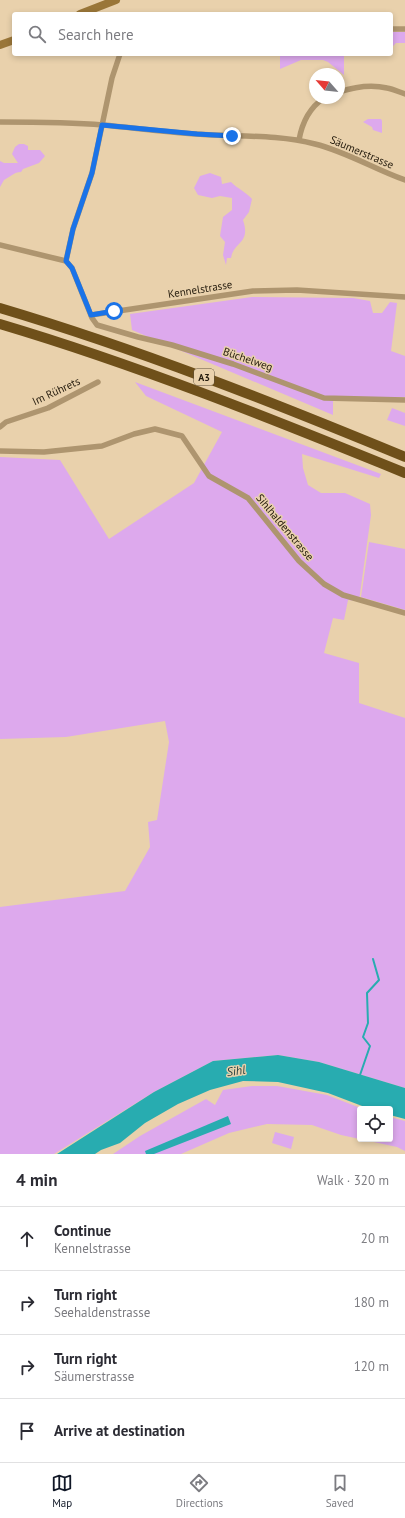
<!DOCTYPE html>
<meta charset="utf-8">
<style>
body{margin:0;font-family:"PT Sans",sans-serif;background:#f7f7f7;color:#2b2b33}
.controls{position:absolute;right:12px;bottom:12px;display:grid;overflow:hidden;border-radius:4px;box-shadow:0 2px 6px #0003}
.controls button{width:36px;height:36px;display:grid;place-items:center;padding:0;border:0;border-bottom:1px solid #e1e1e2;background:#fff;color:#2b2b33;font:20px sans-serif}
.compass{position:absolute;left:309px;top:68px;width:36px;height:36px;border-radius:50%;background:#fff;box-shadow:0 2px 6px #0003;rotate:298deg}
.stop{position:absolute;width:12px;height:12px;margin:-9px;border:3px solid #1a73e8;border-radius:50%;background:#fff}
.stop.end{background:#1a73e8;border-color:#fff;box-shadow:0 1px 4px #0008}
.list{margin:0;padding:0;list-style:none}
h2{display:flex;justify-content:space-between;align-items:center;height:52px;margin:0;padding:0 16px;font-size:17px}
h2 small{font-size:13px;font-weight:400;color:#7c7c81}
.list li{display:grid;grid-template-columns:26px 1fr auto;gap:12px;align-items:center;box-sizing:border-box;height:64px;padding:0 16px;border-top:1px solid #e1e1e2}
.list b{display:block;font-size:15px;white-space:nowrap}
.list p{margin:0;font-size:13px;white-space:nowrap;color:#7c7c81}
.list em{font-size:13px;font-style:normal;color:#7c7c81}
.icon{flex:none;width:22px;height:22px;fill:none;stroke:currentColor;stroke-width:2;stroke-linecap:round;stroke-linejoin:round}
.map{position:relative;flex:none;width:405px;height:1154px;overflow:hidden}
.search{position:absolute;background:#fff;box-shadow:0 2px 6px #0003;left:12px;right:12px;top:12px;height:44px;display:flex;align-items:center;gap:10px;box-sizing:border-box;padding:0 14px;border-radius:4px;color:#7c7c81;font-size:15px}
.sheet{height:308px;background:#fff}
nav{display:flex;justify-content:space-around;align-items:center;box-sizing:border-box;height:56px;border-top:1px solid #e1e1e2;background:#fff;font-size:11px;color:#7c7c81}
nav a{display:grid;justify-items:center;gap:2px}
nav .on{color:#111827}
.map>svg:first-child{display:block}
.green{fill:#dda9ed}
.water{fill:#28acb0}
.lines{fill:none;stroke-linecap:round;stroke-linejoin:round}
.stream{stroke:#28acb0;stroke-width:2}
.street{stroke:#ae956f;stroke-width:5.5}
.secondary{stroke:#9a7638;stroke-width:8}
.highway{stroke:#6f501a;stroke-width:10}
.route{stroke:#1a73e8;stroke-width:5}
.labels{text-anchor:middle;stroke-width:3;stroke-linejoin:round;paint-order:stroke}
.shield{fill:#e9d1ac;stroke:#5e513c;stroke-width:1}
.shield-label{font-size:10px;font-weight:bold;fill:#231a0c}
.street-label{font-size:11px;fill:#231a0c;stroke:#e9d1ac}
.water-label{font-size:12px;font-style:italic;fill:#264141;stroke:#e9d1ac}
</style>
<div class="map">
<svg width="405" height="1154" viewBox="0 0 405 1154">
<rect width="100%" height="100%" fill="#e9d1ac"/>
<g class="green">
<path d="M391,32H405V43H396L391,48Z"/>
<path d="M280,54H344V75L328,62L323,60H301L280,69Z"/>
<path d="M368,119H381L382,121V133L373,130L372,127L363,122Z"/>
<path d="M19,144H24L28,146V150H40L45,156L39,163L23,169L21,172C14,172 10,177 4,180L0,187V161L4,163H18L12,154L15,147Z"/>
<path d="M210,173L221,177L222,184L231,182C238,189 246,192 252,199L249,212L243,220C251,244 234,241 231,258H227L226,265L223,255L225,242L220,236L223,217L232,210V198L220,196L212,198L198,195L194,188L200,176Z"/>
<path d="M252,297L353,298L370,301L373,313H382L390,302L397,303L391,351L405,356V397H333V415L132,330L130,314Z"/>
<path d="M135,382L381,474L379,478L302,454L303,468L308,485L321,493H345L370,504L371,515L359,601L348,600L344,620L333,618L324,653L359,663V703L405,718V1088L319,1062L278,1055L213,1061L154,1092L54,1154H0V907L125,891L150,847L148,822L157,820L169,742L165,721L66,737L0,739V457L60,460L109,539L194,483L222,432L146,396Z"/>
<path d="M392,408L405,413V426L387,420Z"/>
<path d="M369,542L405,549V610L361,597Z"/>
<path d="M252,1086H277L327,1095L363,1109H360V1139H390V1117L405,1121V1151L397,1147L341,1135L312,1125L267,1124L229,1133L181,1154H113L140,1136L206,1099L215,1105L223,1090Z"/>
<path d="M275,1132L294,1137L291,1149L272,1143Z"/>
</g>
<g class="water">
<path d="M278,1055L319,1062L405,1088V1119L390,1115V1109H370L328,1093L278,1082L243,1081L210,1090L178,1104L145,1123L120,1143L101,1150L95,1154H57L154,1092L213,1061Z"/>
<path d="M228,1116L231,1124L154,1154H146L145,1151Z"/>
</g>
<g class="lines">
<path class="stream" d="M360,1075L370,1046L363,1037L368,1023L367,993L379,980L373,959"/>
<g class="street">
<path d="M391,29H405"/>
<path d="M339,92C354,87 371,84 387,88C393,89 399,92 405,94"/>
<path d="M0,122C34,122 69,122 103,125C135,128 166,132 197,134C236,137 277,134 315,144C347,152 374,169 405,180"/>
<path d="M299,140C302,123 309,108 324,98"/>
<path d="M0,245L66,261L72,268L92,318L97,325L138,337L172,345L233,364L324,398L405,400"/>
<path d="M66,261L73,229L92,173L112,78L120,54"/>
<path d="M91,315L253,291L297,290L405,297"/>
<path d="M0,427L6,422L48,408L98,382"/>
<path d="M0,451L44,452L102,446L134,434L155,429L182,436L209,476L248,498L299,561L324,584L343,595L405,613"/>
</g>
<g class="secondary">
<path d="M80,14L116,0"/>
<path d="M0,45L14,40"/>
</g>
<g class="highway">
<path d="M0,308C138,349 272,402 405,457"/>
<path d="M0,324C138,365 272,419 405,473"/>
</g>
</g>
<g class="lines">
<path class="route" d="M114,311L91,315L72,268L66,261L73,229L92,173L102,125L197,134L232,136"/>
</g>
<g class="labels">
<rect class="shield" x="194" y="369" width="20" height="16" rx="3"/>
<g class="shield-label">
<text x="204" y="381">A3</text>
</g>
<g class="street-label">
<text transform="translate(362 152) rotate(23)" y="4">Säumerstrasse</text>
<text transform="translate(200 289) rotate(-9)" y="4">Kennelstrasse</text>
<text transform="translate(248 359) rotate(19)" y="4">Büchelweg</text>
<text transform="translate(56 391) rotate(-25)" y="4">Im Rührets</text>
<text transform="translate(285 527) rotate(50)" y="4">Sihlhaldenstrasse</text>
</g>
<g class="water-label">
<text transform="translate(236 1071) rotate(-8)" y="4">Sihl</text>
</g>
</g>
</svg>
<div class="controls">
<button><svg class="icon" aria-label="locate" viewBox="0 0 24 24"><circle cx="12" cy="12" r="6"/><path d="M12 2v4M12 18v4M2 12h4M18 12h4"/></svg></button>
</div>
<svg class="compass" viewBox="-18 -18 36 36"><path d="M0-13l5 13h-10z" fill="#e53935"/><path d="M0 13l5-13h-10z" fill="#7c7c81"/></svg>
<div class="stop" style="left:114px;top:311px"></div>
<div class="stop end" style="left:232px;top:136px"></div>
<div class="search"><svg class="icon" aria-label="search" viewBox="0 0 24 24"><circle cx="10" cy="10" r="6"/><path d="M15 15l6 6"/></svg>Search here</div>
</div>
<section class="sheet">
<h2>4 min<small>Walk · 320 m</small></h2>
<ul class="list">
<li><svg class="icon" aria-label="ahead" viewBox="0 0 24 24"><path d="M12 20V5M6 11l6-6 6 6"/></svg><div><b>Continue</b><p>Kennelstrasse</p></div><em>20 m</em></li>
<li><svg class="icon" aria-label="right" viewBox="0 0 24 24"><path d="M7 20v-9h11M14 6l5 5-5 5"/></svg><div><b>Turn right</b><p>Seehaldenstrasse</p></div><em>180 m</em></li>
<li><svg class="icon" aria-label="right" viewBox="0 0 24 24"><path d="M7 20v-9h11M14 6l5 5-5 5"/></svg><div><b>Turn right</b><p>Säumerstrasse</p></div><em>120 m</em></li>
<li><svg class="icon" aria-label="arrive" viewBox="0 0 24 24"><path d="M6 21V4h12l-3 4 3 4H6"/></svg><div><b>Arrive at destination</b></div></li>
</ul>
</section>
<nav>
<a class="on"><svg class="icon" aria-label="map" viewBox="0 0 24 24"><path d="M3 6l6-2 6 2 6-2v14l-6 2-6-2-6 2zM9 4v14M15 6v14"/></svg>Map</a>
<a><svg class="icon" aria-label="directions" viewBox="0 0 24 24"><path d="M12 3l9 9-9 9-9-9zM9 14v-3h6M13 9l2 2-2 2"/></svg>Directions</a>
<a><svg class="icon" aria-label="saved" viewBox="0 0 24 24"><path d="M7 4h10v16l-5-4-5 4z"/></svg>Saved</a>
</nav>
